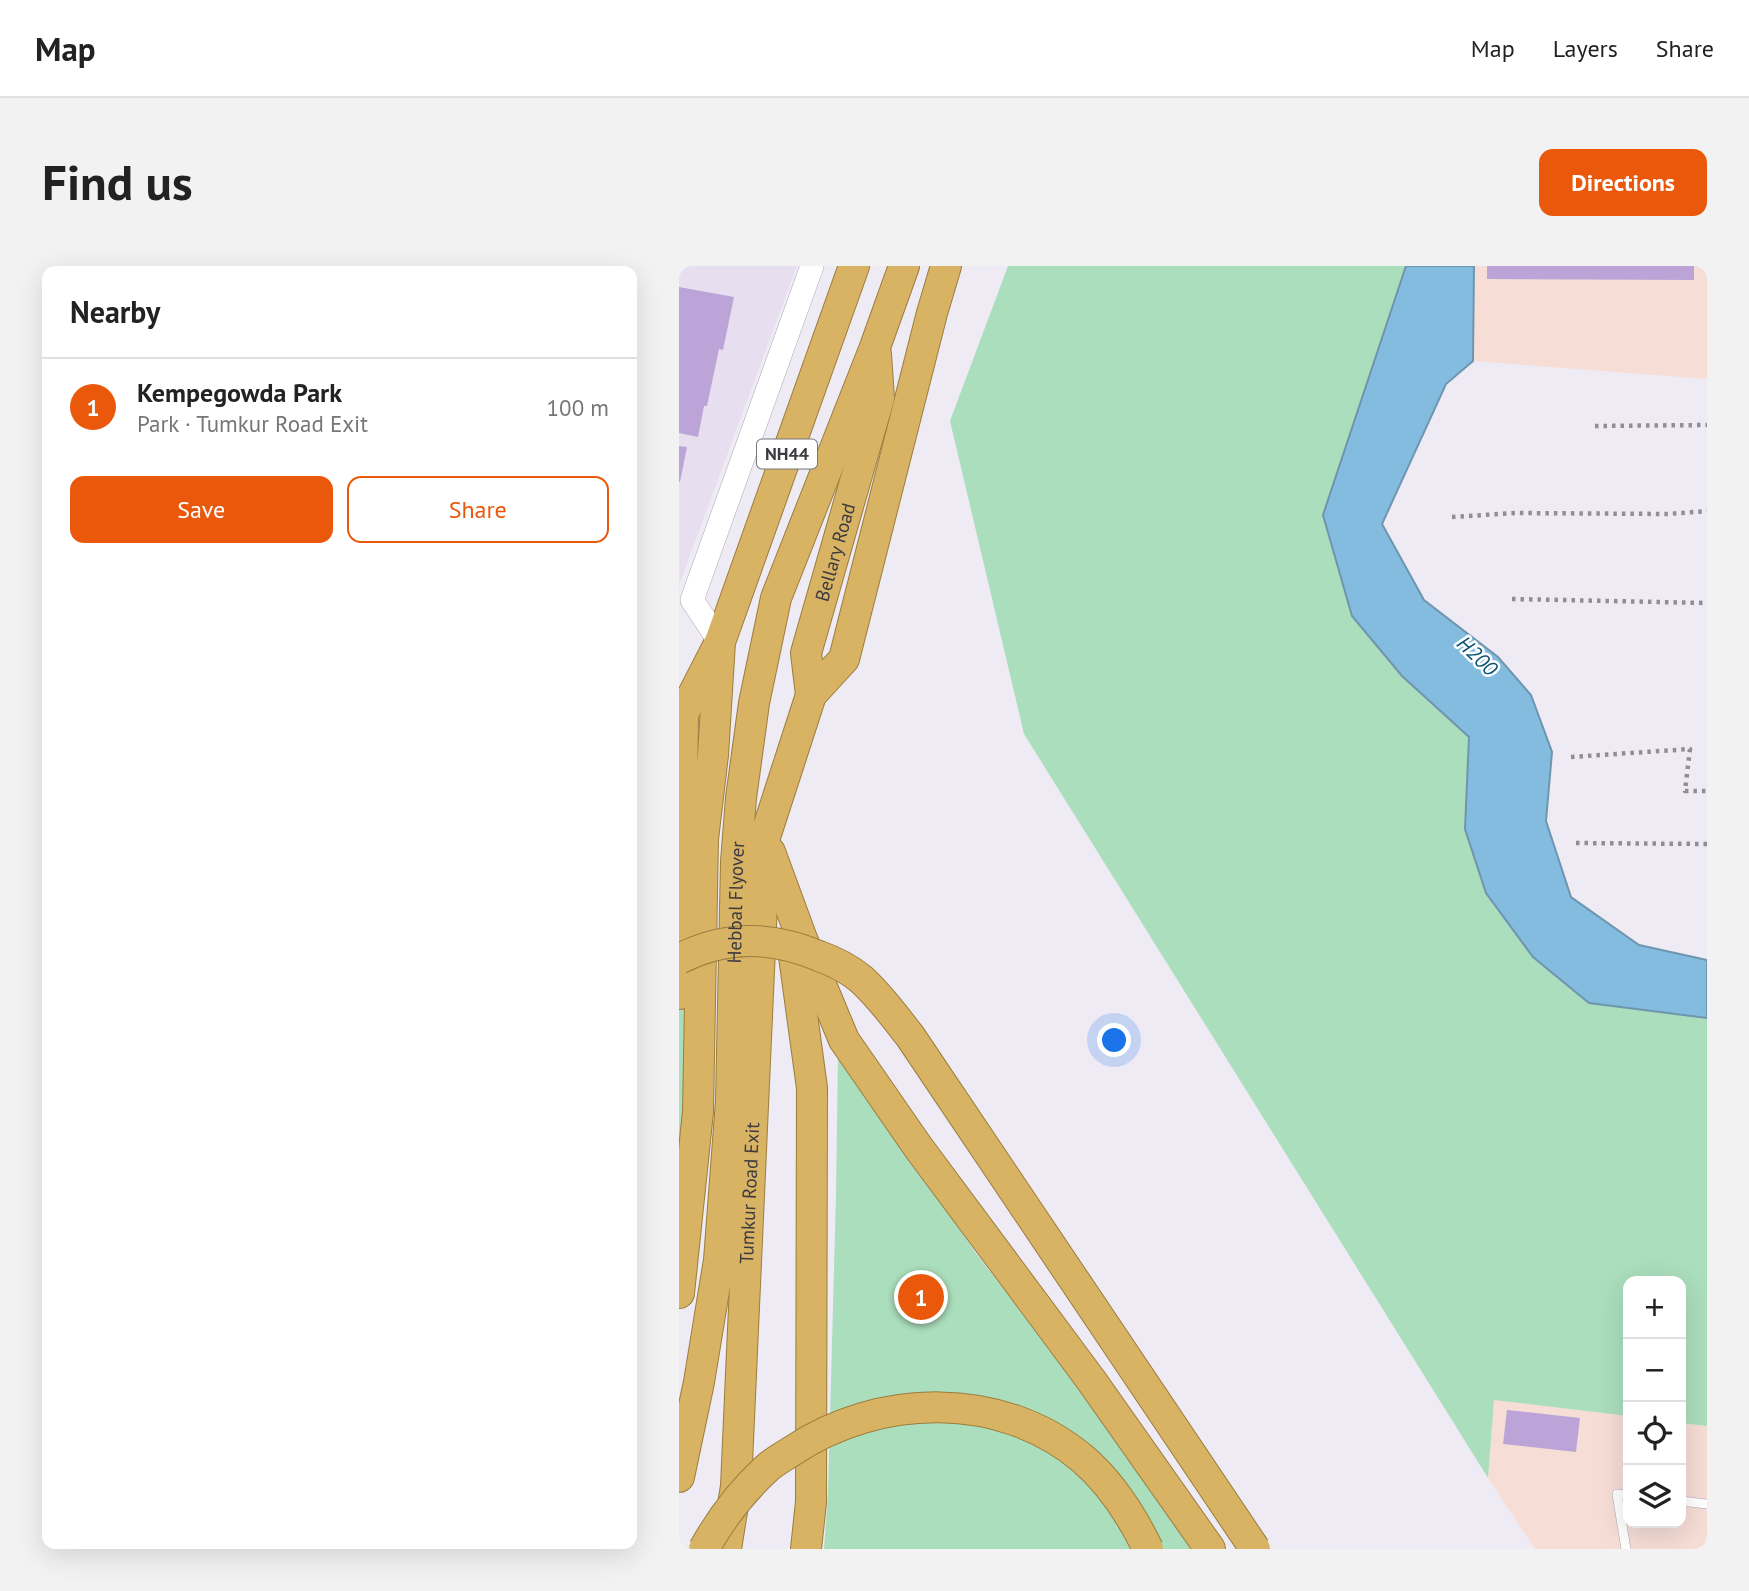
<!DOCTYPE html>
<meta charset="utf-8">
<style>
body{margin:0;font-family:"PT Sans",sans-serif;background:#f2f2f2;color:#222}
.controls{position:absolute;right:21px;bottom:21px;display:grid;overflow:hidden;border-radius:14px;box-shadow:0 7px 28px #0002}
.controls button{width:63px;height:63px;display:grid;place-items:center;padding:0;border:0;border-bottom:2px solid #e0e0e0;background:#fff;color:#222;font:35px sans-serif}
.you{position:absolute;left:436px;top:775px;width:24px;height:24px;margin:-18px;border:5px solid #fff;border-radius:50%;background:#1a73e8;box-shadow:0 0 0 10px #1a73e833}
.badge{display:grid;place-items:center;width:46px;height:46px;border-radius:50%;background:#ea580c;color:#fff;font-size:23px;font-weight:700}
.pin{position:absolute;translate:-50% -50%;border:4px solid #fff;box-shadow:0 2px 7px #0006}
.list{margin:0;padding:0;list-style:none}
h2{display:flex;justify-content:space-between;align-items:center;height:91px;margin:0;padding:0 28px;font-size:30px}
h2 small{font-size:23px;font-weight:400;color:#767676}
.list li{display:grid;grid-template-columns:46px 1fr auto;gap:21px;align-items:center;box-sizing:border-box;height:98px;padding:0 28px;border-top:2px solid #e0e0e0}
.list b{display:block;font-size:26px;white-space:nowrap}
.list p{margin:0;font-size:23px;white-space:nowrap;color:#767676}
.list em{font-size:23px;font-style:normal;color:#767676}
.actions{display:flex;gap:14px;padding:21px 28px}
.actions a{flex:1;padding:16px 0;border:2px solid #ea580c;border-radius:14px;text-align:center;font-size:24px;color:#ea580c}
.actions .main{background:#ea580c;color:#fff}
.icon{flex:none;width:38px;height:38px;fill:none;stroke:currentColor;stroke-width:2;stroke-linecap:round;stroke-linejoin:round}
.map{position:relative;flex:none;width:1028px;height:1283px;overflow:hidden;border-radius:14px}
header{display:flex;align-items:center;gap:42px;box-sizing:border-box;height:98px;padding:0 35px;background:#fff;border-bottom:2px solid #e0e0e0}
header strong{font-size:33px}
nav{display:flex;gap:38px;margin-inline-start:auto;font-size:24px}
.intro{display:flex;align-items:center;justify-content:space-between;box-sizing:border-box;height:168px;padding:0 42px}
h1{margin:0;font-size:49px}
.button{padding:18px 32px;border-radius:14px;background:#ea580c;color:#fff;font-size:24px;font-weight:700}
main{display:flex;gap:42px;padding:0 42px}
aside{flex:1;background:#fff;border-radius:14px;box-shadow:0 7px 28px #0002}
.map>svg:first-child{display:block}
.built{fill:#e7dfef}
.industrial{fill:#f6ddd6}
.green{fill:#abdebc}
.water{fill:#84bcdf;stroke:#6f95af;stroke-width:2}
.building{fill:#bca4d8}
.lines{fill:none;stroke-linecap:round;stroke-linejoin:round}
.service-casing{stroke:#aca8b2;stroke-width:10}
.tertiary-casing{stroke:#aca8b2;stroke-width:24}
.trunk-casing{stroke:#9b7d3e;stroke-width:32}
.path{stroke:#908d94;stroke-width:4.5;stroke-dasharray:3.5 5;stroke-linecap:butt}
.service{stroke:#fff;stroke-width:9}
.tertiary{stroke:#fff;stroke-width:23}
.trunk{stroke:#d8b364;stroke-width:30}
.trunk-bridge-casing{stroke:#9b7d3e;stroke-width:32;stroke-linecap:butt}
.trunk-bridge{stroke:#d8b364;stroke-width:30}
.labels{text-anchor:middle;stroke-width:5;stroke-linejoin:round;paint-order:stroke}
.shield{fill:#fff;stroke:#777679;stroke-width:2}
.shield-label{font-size:18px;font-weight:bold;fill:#3d3b3f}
.street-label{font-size:19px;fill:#3d3b3f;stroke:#fff}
.water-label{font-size:21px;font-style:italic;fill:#0b5375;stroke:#fff}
</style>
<header>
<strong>Map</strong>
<nav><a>Map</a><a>Layers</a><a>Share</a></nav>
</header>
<div class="intro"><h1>Find us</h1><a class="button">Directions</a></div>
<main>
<aside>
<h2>Nearby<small></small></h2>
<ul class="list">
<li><span class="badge">1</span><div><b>Kempegowda Park</b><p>Park · Tumkur Road Exit</p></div><em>100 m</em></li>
</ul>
<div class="actions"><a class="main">Save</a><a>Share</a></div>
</aside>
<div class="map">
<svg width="1028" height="1283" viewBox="0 0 1028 1283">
<rect width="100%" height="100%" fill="#efebf5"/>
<path class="built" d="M0,0H118L0,319Z"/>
<g class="industrial">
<path d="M795,0H1028V113L794,95Z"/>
<path d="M815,1134L949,1150V1257H1002V1157L1028,1160V1283H856L809,1212Z"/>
</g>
<g class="green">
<path d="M329,0H727L644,249L673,350L723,410L790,471L786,563L807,627L854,691L910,737L1028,752V1160L1002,1157V1015H949V1150L815,1134L809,1212L345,468L271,155Z"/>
<path d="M0,686L18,835L0,1006Z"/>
<path d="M159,785L296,986L413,1139L514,1283H145L149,1226L157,929Z"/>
</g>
<path class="water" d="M727,0H795L794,95L767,118L703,258L745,334L819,391L852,429L873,486L867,555L892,631L960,679L1028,694V752L910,737L854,691L807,627L786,563L790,471L723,410L673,350L644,249Z"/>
<g class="building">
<path d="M808,0H1015V14L808,13Z"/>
<path d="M0,21L55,31L44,84L40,83L28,140H25L19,171L0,167Z"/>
<path d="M0,180L8,181L1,216H0Z"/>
<path d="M828,1144L901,1152L897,1186L824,1178Z"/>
</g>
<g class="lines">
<defs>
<g id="service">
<path d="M1002,1235L1028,1238"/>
<path d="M947,1283L938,1228L949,1229"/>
</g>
<path id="tertiary" d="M41,376L13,334L133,0"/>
<g id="trunk">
<path d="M132,429L165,393L253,47L267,0"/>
<path d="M0,456L41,376L175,0"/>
<path d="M91,586L123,673L165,774L239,881L412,1114L531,1283"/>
<path d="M113,676L133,822L132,1236L127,1283"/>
<path d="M0,728L4,448"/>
<path d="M0,1027L19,846L24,573L34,489L41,376"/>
<path id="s1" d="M0,1211L20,1116L40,994L52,835L57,596L62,532L75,437L97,332L196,81L225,0"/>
<path id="s2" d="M47,1283L57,1220L86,571L132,429L127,387L200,132L197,88"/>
</g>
</defs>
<use href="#service" class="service-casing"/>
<use href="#tertiary" class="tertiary-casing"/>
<use href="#trunk" class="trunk-casing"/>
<g class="path">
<path d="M916,160L1028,159"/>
<path d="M773,251L836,247L989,248L1028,245"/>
<path d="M833,333L1028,337"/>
<path d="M892,491L1011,483L1006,525H1028"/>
<path d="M897,577L1028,578"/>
</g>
<use href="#service" class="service"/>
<use href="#tertiary" class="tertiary"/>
<use href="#trunk" class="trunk"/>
<defs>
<g id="trunk-bridge">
<path d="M0,693C47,669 92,670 140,690C154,695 170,703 182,713C201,730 215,750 231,770L576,1283"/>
<path d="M25,1283C41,1254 62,1226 87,1203C94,1196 104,1191 113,1185C199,1127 323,1124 404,1193C433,1218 453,1250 469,1283"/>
</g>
</defs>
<use href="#trunk-bridge" class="trunk-bridge-casing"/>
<use href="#trunk-bridge" class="trunk-bridge"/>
</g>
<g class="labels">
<rect class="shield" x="78" y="173.5" width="60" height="29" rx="5"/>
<g class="shield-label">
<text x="108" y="194">NH44</text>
</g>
<g class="street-label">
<text dy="7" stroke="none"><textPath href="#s2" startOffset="1010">Bellary Road</textPath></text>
<text dy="7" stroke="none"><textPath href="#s1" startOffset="579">Hebbal Flyover</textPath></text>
<text dy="7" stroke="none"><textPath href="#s2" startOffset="357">Tumkur Road Exit</textPath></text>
</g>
<g class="water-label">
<text transform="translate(798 390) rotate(44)" y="7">H200</text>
</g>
</g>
</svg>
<div class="controls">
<button>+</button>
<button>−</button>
<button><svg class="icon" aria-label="locate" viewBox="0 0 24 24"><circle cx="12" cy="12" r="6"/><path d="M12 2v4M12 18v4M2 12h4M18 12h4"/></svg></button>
<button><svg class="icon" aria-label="layers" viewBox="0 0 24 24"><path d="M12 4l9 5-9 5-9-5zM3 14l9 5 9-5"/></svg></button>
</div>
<div class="you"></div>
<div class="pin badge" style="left:242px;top:1031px">1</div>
</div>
</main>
